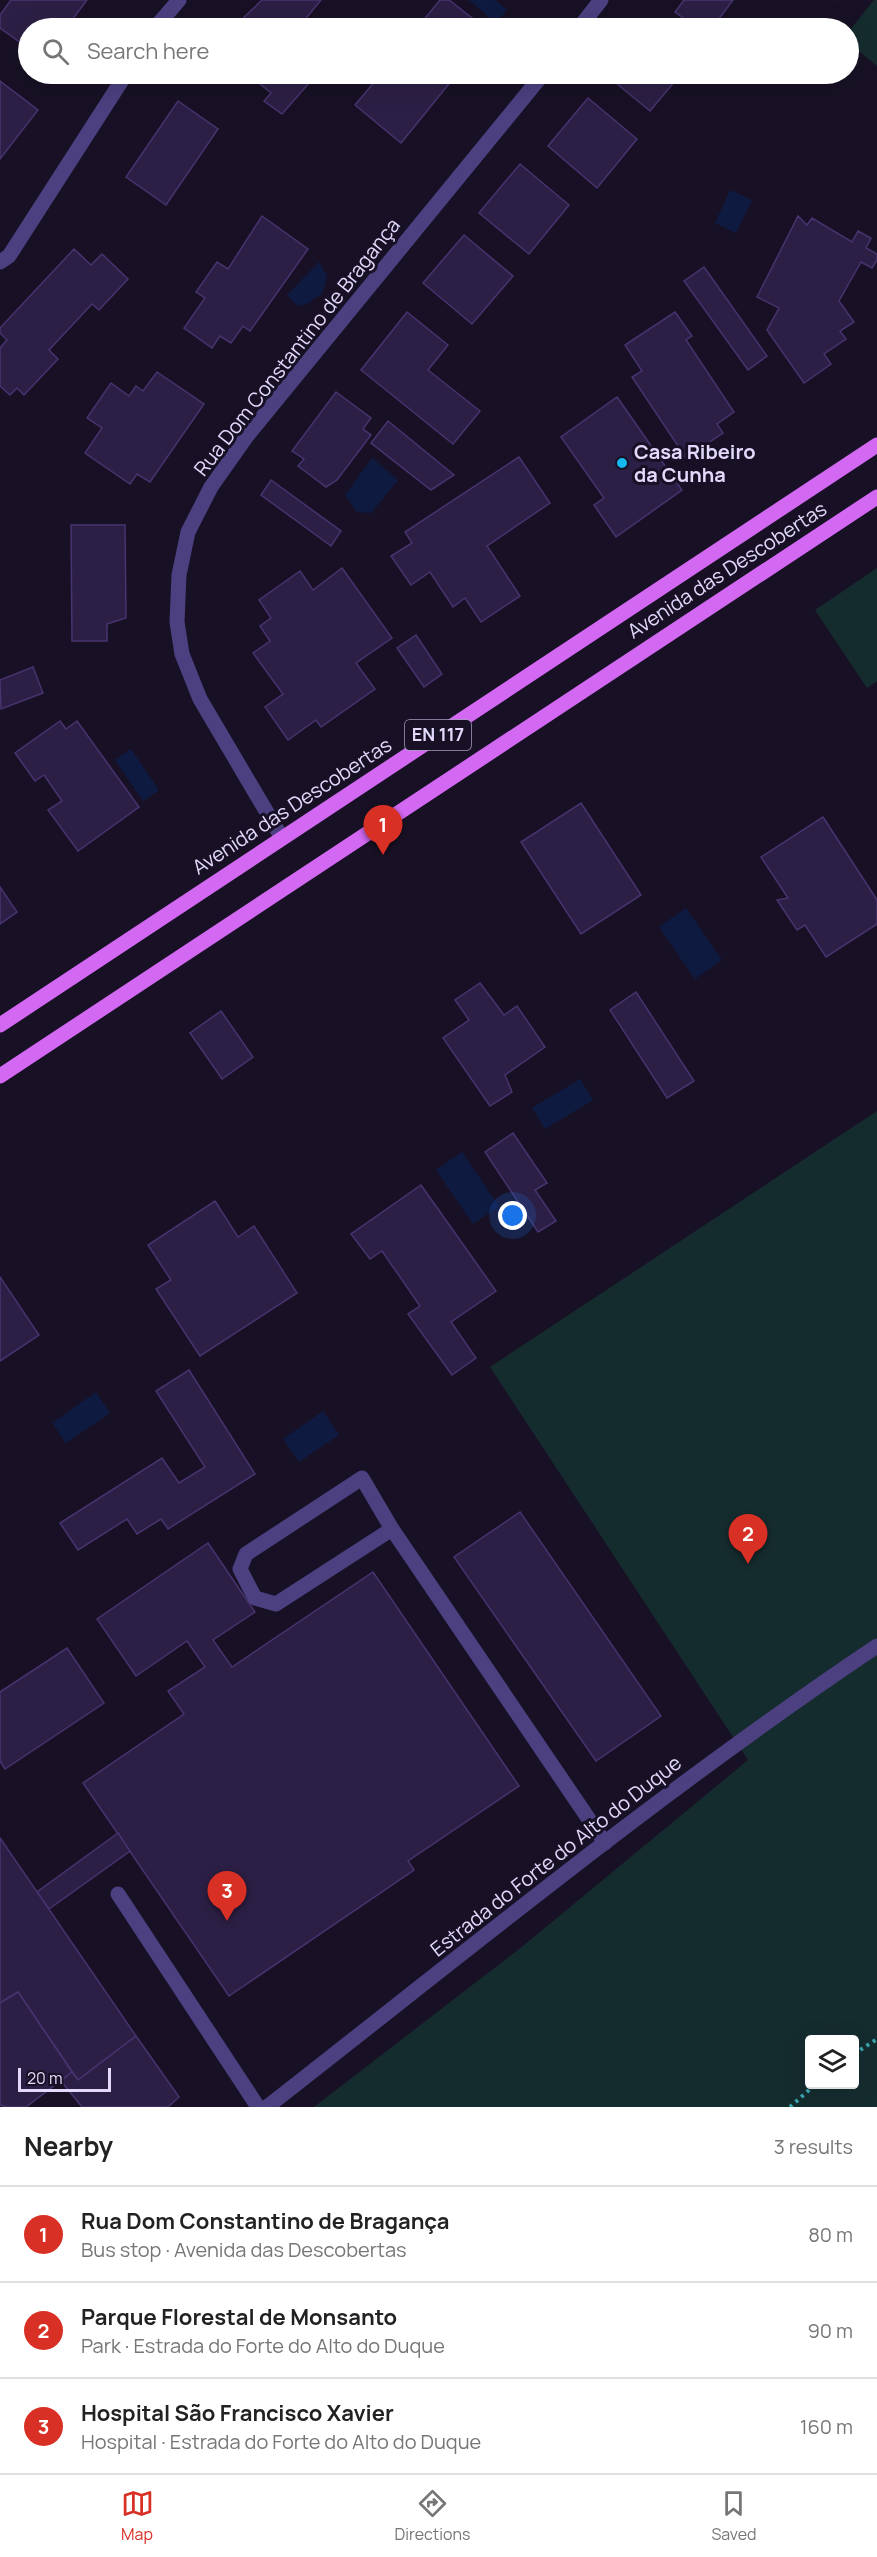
<!DOCTYPE html>
<meta charset="utf-8">
<style>
body{margin:0;font-family:Manrope,sans-serif;background:#f2f2f2;color:#222}
.controls{position:absolute;right:18px;bottom:18px;display:grid;overflow:hidden;border-radius:6px;box-shadow:0 6px 24px #0002}
.controls button{width:54px;height:54px;display:grid;place-items:center;padding:0;border:0;border-bottom:2px solid #e0e0e0;background:#fff;color:#222;font:30px sans-serif}
.scale{position:absolute;left:18px;bottom:15px;width:93px;box-sizing:border-box;padding-left:6px;border:3px solid #e2d9fc;border-top:0;font-size:16px;line-height:21px;white-space:nowrap;color:#e2d9fc;-webkit-text-stroke:4px #181125;paint-order:stroke}
.you{position:absolute;left:513px;top:1216px;width:21px;height:21px;margin:-15px;border:4px solid #fff;border-radius:50%;background:#1a73e8;box-shadow:0 0 0 9px #1a73e833}
.badge{display:grid;place-items:center;width:39px;height:39px;border-radius:50%;background:#d93025;color:#fff;font-size:20px;font-weight:700}
.pin{position:absolute;translate:-50% -50px;filter:drop-shadow(0 2px 3px #0008)}
.pin::after{content:'';position:absolute;top:32px;width:21px;height:18px;background:inherit;clip-path:polygon(0 0,100% 0,50% 100%)}
.list{margin:0;padding:0;list-style:none}
h2{display:flex;justify-content:space-between;align-items:center;height:78px;margin:0;padding:0 24px;font-size:26px}
h2 small{font-size:20px;font-weight:400;color:#767676}
.list li{display:grid;grid-template-columns:39px 1fr auto;gap:18px;align-items:center;box-sizing:border-box;height:96px;padding:0 24px;border-top:2px solid #e0e0e0}
.list b{display:block;font-size:22px;white-space:nowrap}
.list p{margin:0;font-size:20px;white-space:nowrap;color:#767676}
.list em{font-size:20px;font-style:normal;color:#767676}
.icon{flex:none;width:33px;height:33px;fill:none;stroke:currentColor;stroke-width:2;stroke-linecap:round;stroke-linejoin:round}
.map{position:relative;flex:none;width:877px;height:2107px;overflow:hidden}
.search{position:absolute;background:#fff;box-shadow:0 6px 24px #0002;left:18px;right:18px;top:18px;height:66px;display:flex;align-items:center;gap:15px;box-sizing:border-box;padding:0 21px;border-radius:33px;color:#767676;font-size:22px}
.sheet{height:366px;background:#fff}
nav{display:flex;justify-content:space-around;align-items:center;box-sizing:border-box;height:84px;border-top:2px solid #e0e0e0;background:#fff;font-size:16px;color:#767676}
nav a{display:grid;justify-items:center;gap:3px}
nav .on{color:#d93025}
.map>svg:first-child{display:block}
.green{fill:#152c2f;fill-rule:evenodd}
.water{fill:#0f1a41}
.building{fill:#2c1f45;stroke:#47336f;stroke-width:1.5}
.lines{fill:none;stroke-linecap:round;stroke-linejoin:round}
.path{stroke:#3aa5af;stroke-width:4;stroke-dasharray:3 4.5;stroke-linecap:butt}
.service{stroke:#4c4080;stroke-width:15}
.minor{stroke:#4c4080;stroke-width:15}
.primary{stroke:#d369f3;stroke-width:15}
.poi-dot{fill:#15b7ec;stroke:#181125;stroke-width:2}
.labels{text-anchor:middle;stroke-width:6;stroke-linejoin:round;paint-order:stroke}
.shield{fill:#181125;stroke:#a59dbc;stroke-width:1.5}
.shield-label{font-size:18px;font-weight:bold;fill:#e2d9fc}
.street-label{font-size:20px;fill:#e2d9fc;stroke:#181125}
.poi-label{font-size:20px;font-weight:bold;fill:#e2d9fc;stroke:#181125;text-anchor:start}
</style>
<div class="map">
<svg width="877" height="2107" viewBox="0 0 877 2107">
<rect width="100%" height="100%" fill="#181125"/>
<g class="green">
<path d="M874,0H877V66L848,42L849,31Z"/>
<path d="M877,568V681L867,688L815,610Z"/>
<path d="M877,1111V2107H314L523,1946L748,1760L490,1367ZM810,2040H854V2084H810Z"/>
</g>
<g class="water">
<path d="M469,0H495L507,10L496,23Z"/>
<path d="M730,190L752,200L736,233L715,223Z"/>
<path d="M319,262L327,276L323,293L307,304L297,306L287,295Z"/>
<path d="M372,458L398,480L371,513L357,512L345,495Z"/>
<path d="M131,749L159,790L143,801L115,760Z"/>
<path d="M686,908L722,960L695,979L659,927Z"/>
<path d="M580,1079L593,1100L545,1129L532,1108Z"/>
<path d="M462,1152L499,1206L473,1224L436,1170Z"/>
<path d="M96,1392L110,1413L66,1443L52,1423Z"/>
<path d="M323,1411L339,1435L299,1462L283,1439Z"/>
</g>
<g class="building">
<path d="M11,0H87L66,28H28V48L0,28V15Z"/>
<path d="M262,0H321L298,28H233Z"/>
<path d="M440,0H449L485,28H417Z"/>
<path d="M684,0H733L712,28H697L675,12Z"/>
<path d="M642,21L651,28H636Z"/>
<path d="M248,74H317L282,114L264,101L271,93Z"/>
<path d="M381,74H457L401,143L355,105Z"/>
<path d="M605,74H681L650,111Z"/>
<path d="M0,81L38,110L0,159Z"/>
<path d="M588,98L637,139L597,188L548,146Z"/>
<path d="M178,101L218,129L166,205L126,177Z"/>
<path d="M520,164L569,205L529,254L479,213Z"/>
<path d="M262,216L308,249L250,331L243,326L231,343L220,336L212,348L184,328L205,298L196,292L217,262L228,269Z"/>
<path d="M798,216L807,225L812,218L852,242L858,231L871,238L866,248L877,254V260L872,268L861,262L839,301L854,322L840,331L846,339L824,354L831,364L804,383L767,330L779,308L757,297Z"/>
<path d="M464,235L513,276L472,324L423,283Z"/>
<path d="M74,249L91,265L102,254L128,279L99,310L92,304L49,350L58,359L24,395L17,388L10,395L0,386V348L7,340L0,333V328Z"/>
<path d="M704,267L767,356L748,370L684,281Z"/>
<path d="M407,312L448,345L428,370L480,411L453,444L361,370Z"/>
<path d="M675,312L692,336L686,340L734,412L717,424L723,433L686,458L632,377L642,371L625,345Z"/>
<path d="M157,372L204,404L150,482L137,474L130,484L85,453L102,428L87,418L111,383L129,396L136,386L143,391Z"/>
<path d="M336,392L371,418L363,429L371,435L337,480L326,487L298,466L304,459L292,451Z"/>
<path d="M617,397L682,490L616,537L594,505L604,498L561,437Z"/>
<path d="M388,421L454,475L431,490L371,443Z"/>
<path d="M519,457L550,503L487,546L520,596L481,622L465,598L453,607L430,572L411,585L391,556L412,543L405,532Z"/>
<path d="M271,480L341,531L331,546L261,495Z"/>
<path d="M71,525H125L126,618L107,624V641H72Z"/>
<path d="M342,568L392,638L356,663L375,689L321,727L316,720L288,740L265,707L283,694L253,653L270,641L260,626L271,618L259,600L300,571L313,590Z"/>
<path d="M416,635L442,674L424,687L397,648Z"/>
<path d="M33,667L43,693L1,709L0,680Z"/>
<path d="M60,721L66,729L77,721L139,807L78,851L48,810L62,801L44,775L35,781L15,753Z"/>
<path d="M581,803L641,895L581,934L521,842Z"/>
<path d="M823,817L877,900V924L826,957L805,925L797,930L777,900L788,898L761,857Z"/>
<path d="M0,887L17,912L0,924Z"/>
<path d="M480,983L504,1015L517,1006L545,1047L505,1075L512,1092L490,1106L443,1038L469,1020L455,1000Z"/>
<path d="M636,992L694,1081L667,1098L610,1010Z"/>
<path d="M221,1011L253,1057L222,1079L190,1033Z"/>
<path d="M513,1133L547,1183L535,1190L556,1221L538,1232L485,1152Z"/>
<path d="M421,1185L496,1291L451,1322L476,1358L452,1375L408,1314L420,1306L382,1251L370,1259L351,1234Z"/>
<path d="M215,1201L238,1237L254,1226L297,1293L200,1356L156,1289L171,1280L148,1245Z"/>
<path d="M0,1277L39,1335L0,1361Z"/>
<path d="M189,1370L255,1474L168,1529L161,1519L137,1534L127,1519L78,1550L60,1523L162,1458L179,1483L205,1467L156,1391Z"/>
<path d="M520,1512L661,1716L596,1761L454,1557Z"/>
<path d="M208,1543L255,1612L213,1640L232,1667L373,1572L519,1786L408,1861L414,1870L229,1996L83,1783L184,1714L168,1691L205,1667L187,1641L136,1676L97,1619Z"/>
<path d="M67,1648L104,1703L5,1769L0,1761V1692Z"/>
<path d="M118,1833L130,1851L49,1909L37,1892Z"/>
<path d="M0,1838L136,2036L78,2080L18,1992L0,2003Z"/>
<path d="M18,1992L72,2072L26,2107H7L0,2105V2003Z"/>
<path d="M136,2036L179,2097L168,2107H82L61,2081L72,2072L78,2080Z"/>
</g>
<g class="lines">
<g class="path">
<path d="M854,2054L877,2039"/>
<path d="M790,2107L816,2084"/>
</g>
<g class="service">
<path d="M392,1529L362,1478L246,1554L240,1569L255,1598L276,1604L392,1529L605,1843"/>
<path d="M118,1894L258,2107"/>
</g>
<g class="minor">
<path d="M155,28L179,0"/>
<path d="M579,28L601,0"/>
<path d="M0,262L9,256L126,74"/>
<path d="M282,838L200,699L182,654L177,622L179,575L188,532L211,487L247,436L543,74"/>
<path d="M267,2107C468,1950 665,1788 877,1646"/>
</g>
<g class="primary">
<path d="M0,1025L877,445"/>
<path d="M0,1076L877,497"/>
</g>
</g>
<circle class="poi-dot" cx="622" cy="463" r="6"/>
<g class="labels">
<rect class="shield" x="405" y="720" width="66" height="30" rx="4.5"/>
<g class="shield-label">
<text x="438" y="741">EN 117</text>
</g>
<g class="street-label">
<text transform="translate(297 347) rotate(-52)" y="7">Rua Dom Constantino de Bragança</text>
<text transform="translate(727 570) rotate(-33)" y="7">Avenida das Descobertas</text>
<text transform="translate(292 806) rotate(-33)" y="7">Avenida das Descobertas</text>
<text transform="translate(556 1856) rotate(-38)" y="7">Estrada do Forte do Alto do Duque</text>
</g>
<g class="poi-label">
<text x="634" y="459">Casa Ribeiro<tspan x="634" dy="23">da Cunha</tspan></text>
</g>
</g>
</svg>
<div class="controls">
<button><svg class="icon" aria-label="layers" viewBox="0 0 24 24"><path d="M12 4l9 5-9 5-9-5zM3 14l9 5 9-5"/></svg></button>
</div>
<div class="scale">20 m</div>
<div class="you"></div>
<div class="pin badge" style="left:383px;top:855px">1</div>
<div class="pin badge" style="left:748px;top:1564px">2</div>
<div class="pin badge" style="left:227px;top:1921px">3</div>
<div class="search"><svg class="icon" aria-label="search" viewBox="0 0 24 24"><circle cx="10" cy="10" r="6"/><path d="M15 15l6 6"/></svg>Search here</div>
</div>
<section class="sheet">
<h2>Nearby<small>3 results</small></h2>
<ul class="list">
<li><span class="badge">1</span><div><b>Rua Dom Constantino de Bragança</b><p>Bus stop · Avenida das Descobertas</p></div><em>80 m</em></li>
<li><span class="badge">2</span><div><b>Parque Florestal de Monsanto</b><p>Park · Estrada do Forte do Alto do Duque</p></div><em>90 m</em></li>
<li><span class="badge">3</span><div><b>Hospital São Francisco Xavier</b><p>Hospital · Estrada do Forte do Alto do Duque</p></div><em>160 m</em></li>
</ul>
</section>
<nav>
<a class="on"><svg class="icon" aria-label="map" viewBox="0 0 24 24"><path d="M3 6l6-2 6 2 6-2v14l-6 2-6-2-6 2zM9 4v14M15 6v14"/></svg>Map</a>
<a><svg class="icon" aria-label="directions" viewBox="0 0 24 24"><path d="M12 3l9 9-9 9-9-9zM9 14v-3h6M13 9l2 2-2 2"/></svg>Directions</a>
<a><svg class="icon" aria-label="saved" viewBox="0 0 24 24"><path d="M7 4h10v16l-5-4-5 4z"/></svg>Saved</a>
</nav>
